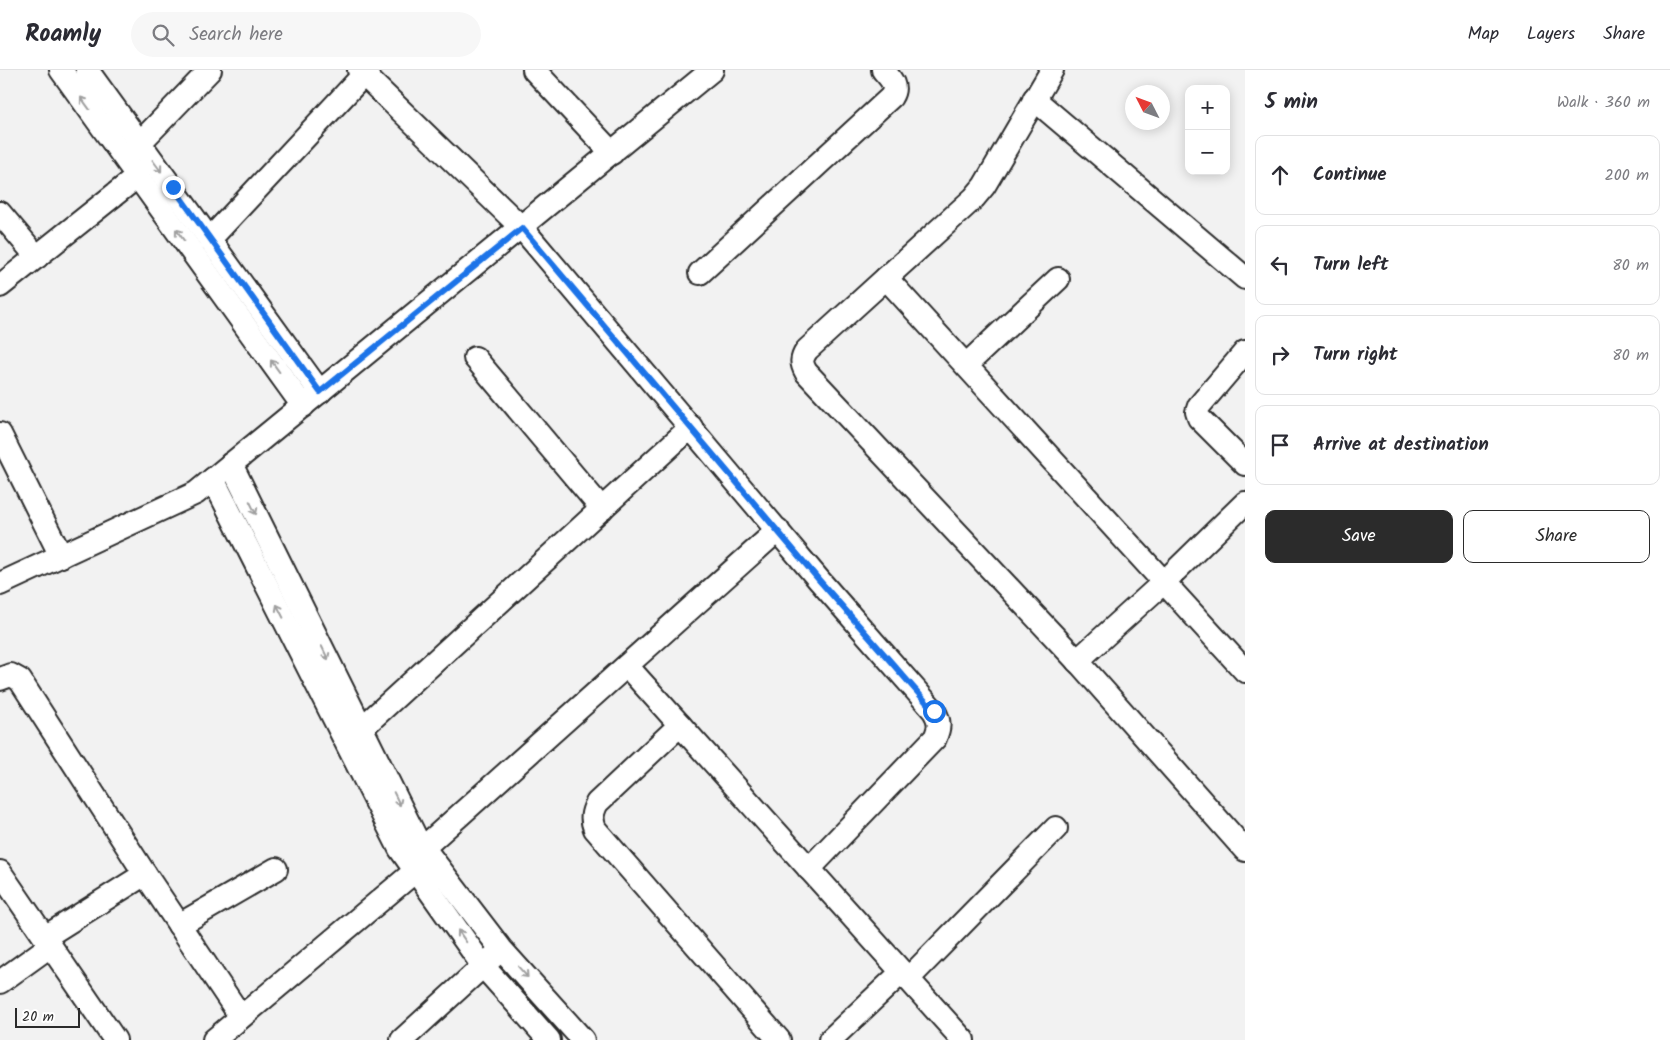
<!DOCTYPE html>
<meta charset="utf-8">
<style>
body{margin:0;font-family:Kalam,sans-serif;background:#f7f7f7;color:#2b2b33}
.controls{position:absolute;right:15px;top:15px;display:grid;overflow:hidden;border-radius:10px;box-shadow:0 2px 12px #0003}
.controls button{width:45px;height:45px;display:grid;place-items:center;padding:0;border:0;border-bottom:1px solid #e1e1e2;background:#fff;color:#2b2b33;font:25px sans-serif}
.compass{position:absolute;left:1125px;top:15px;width:45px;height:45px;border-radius:50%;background:#fff;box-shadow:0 2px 12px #0003;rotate:312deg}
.scale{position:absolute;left:15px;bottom:12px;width:65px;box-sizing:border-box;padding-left:5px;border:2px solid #2b2b2b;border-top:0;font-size:14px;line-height:18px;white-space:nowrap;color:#2b2b2b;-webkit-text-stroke:4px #fff;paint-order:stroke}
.stop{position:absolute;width:15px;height:15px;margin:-11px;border:4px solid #1a73e8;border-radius:50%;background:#fff}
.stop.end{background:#1a73e8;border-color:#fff;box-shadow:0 1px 5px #0008}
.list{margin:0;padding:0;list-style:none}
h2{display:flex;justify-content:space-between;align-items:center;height:65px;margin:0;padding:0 20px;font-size:21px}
h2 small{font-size:16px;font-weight:400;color:#7c7c81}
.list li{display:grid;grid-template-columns:32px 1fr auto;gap:15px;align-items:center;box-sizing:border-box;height:80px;margin:0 10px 10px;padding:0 10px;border:1px solid #e1e1e2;border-radius:10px}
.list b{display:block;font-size:19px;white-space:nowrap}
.list em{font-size:16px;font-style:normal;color:#7c7c81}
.actions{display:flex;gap:10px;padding:15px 20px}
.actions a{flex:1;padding:11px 0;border:1px solid #2b2b2b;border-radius:10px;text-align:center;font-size:18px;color:#2b2b2b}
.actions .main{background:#2b2b2b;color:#fff}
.icon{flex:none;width:28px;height:28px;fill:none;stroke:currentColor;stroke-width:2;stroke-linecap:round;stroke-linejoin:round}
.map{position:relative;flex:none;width:1245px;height:970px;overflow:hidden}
header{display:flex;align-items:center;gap:30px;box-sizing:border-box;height:70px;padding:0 25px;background:#fff;border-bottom:1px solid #e1e1e2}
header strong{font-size:24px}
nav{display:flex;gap:28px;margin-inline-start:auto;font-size:18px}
.search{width:350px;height:45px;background:#f7f7f7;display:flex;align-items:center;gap:12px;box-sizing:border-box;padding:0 18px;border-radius:28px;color:#7c7c81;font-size:19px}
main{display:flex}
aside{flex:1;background:#fff}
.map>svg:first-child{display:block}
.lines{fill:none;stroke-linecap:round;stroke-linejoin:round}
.street-casing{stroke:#2b2b2b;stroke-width:26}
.street{stroke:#fff;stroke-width:22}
.oneway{stroke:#a0a0a0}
.route{stroke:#1a73e8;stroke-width:6}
</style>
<header>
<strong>Roamly</strong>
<div class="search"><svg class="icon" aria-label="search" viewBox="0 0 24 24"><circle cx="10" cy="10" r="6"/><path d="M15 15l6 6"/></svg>Search here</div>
<nav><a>Map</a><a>Layers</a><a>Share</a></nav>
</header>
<main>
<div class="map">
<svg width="1245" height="970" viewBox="0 0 1245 970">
<rect width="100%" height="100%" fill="#f2f2f2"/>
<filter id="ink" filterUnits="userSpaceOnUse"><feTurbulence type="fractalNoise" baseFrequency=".02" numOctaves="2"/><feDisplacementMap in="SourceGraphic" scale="10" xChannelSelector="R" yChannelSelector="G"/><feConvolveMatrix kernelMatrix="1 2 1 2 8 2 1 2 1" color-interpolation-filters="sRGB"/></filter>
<g filter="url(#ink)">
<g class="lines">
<defs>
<g id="street">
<path d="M61,0L303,336"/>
<path d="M87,0L320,322"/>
<path d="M359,0L522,158L819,510L934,641C940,651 940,657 935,668L809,799"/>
<path d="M534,0L612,83"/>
<path d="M1052,0L984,116L974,128L807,280C801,289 801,293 806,302L1081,595L1245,780"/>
<path d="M1034,29L1245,208"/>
<path d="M129,84L210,0"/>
<path d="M0,143L37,187"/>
<path d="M210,169L368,0"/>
<path d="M700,203L891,27C898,16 891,9 883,0"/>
<path d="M886,208L1245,601"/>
<path d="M0,216L138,106"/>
<path d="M1245,282L1199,336L1197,342L1199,348L1245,394"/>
<path d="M475,288L602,439"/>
<path d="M966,295L1058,209"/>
<path d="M0,364L61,486"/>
<path d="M231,394L416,768L501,879L583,970"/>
<path d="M213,409L400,779L483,896L549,970"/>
<path d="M0,514L196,423L712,0"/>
<path d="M1077,591L1164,512L1245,433"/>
<path d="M627,596L963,970"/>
<path d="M0,609L11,605L20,610L145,804L241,947"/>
<path d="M680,655L597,733C592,743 591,749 595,759L779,970"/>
<path d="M351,668L691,357"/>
<path d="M423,778L778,460"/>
<path d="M0,802L115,970"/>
<path d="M179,855L276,799"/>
<path d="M45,867L145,804"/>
<path d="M908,909L1056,758"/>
<path d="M0,912L50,876"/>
<path d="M214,970L426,792"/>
<path d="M402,970L494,886"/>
<path d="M830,970L902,902"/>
</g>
</defs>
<use href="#street" class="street-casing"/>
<use href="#street" class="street"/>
</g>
<defs><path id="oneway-shaft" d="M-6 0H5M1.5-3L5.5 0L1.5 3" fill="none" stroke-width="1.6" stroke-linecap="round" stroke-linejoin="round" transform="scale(1.25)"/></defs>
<g class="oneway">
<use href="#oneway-shaft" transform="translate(85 33) rotate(-126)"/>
<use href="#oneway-shaft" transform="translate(157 96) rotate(53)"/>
<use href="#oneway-shaft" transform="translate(180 165) rotate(-126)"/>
<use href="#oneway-shaft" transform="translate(275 296) rotate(-126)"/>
<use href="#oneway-shaft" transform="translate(253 438) rotate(64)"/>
<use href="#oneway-shaft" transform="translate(280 541) rotate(-117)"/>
<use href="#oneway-shaft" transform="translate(325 583) rotate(64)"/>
<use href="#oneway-shaft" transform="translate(397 729) rotate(64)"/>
<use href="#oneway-shaft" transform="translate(462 866) rotate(-125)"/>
<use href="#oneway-shaft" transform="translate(523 902) rotate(48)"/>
</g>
</g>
<g class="lines" filter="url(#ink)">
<path class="route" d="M173,117L320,322L522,158L819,510L934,641"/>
</g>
</svg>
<div class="controls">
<button>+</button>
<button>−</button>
</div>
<svg class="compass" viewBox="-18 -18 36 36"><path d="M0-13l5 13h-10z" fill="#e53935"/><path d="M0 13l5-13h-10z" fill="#7c7c81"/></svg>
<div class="scale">20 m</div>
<div class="stop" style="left:934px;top:641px"></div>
<div class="stop end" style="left:173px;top:117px"></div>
</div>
<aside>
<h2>5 min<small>Walk · 360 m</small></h2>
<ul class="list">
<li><svg class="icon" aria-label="ahead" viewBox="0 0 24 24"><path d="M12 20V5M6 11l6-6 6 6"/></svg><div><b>Continue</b></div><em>200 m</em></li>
<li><svg class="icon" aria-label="left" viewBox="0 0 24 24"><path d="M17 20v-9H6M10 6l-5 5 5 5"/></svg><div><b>Turn left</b></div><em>80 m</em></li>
<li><svg class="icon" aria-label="right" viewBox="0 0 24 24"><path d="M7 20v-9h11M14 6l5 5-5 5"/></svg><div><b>Turn right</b></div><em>80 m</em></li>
<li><svg class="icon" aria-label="arrive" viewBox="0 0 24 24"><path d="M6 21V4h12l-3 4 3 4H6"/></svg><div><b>Arrive at destination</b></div></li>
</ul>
<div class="actions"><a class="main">Save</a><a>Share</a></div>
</aside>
</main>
